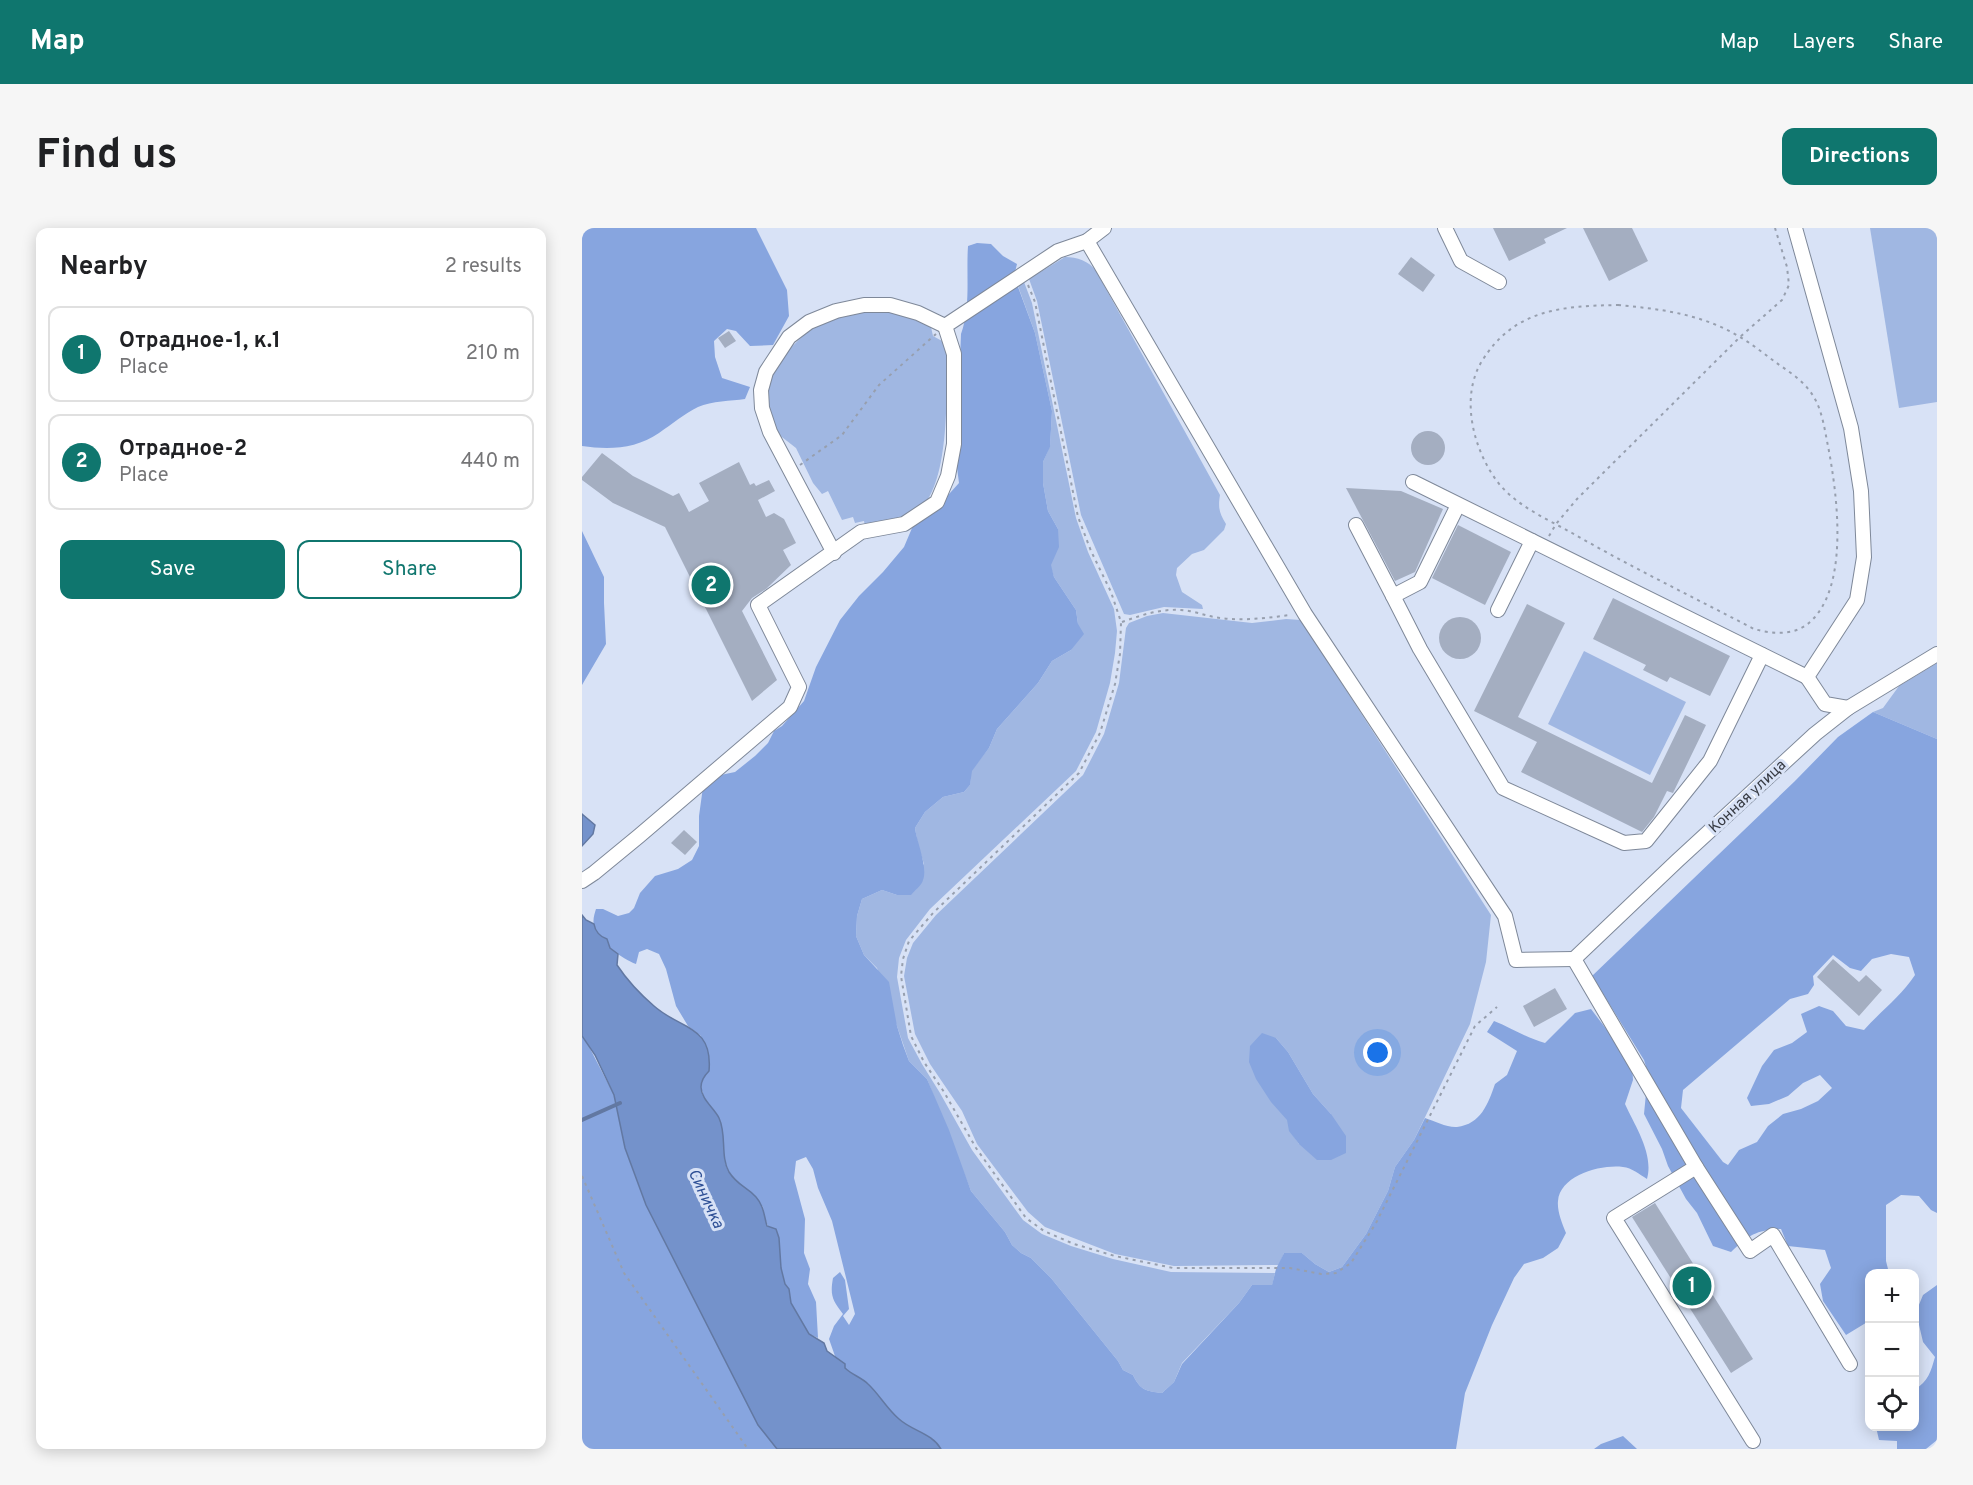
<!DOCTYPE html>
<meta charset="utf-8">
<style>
body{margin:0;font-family:Overpass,sans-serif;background:#f6f6f6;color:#202124}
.controls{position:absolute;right:18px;bottom:18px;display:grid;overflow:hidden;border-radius:12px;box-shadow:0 3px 15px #0003}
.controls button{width:54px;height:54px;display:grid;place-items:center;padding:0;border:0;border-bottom:2px solid #e0e0e0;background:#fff;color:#202124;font:30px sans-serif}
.you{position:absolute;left:796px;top:825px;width:21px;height:21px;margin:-15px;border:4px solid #fff;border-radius:50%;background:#1a73e8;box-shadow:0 0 0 9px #1a73e833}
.badge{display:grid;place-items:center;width:39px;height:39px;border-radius:50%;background:#0f766e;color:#fff;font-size:20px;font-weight:700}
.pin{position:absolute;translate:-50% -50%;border:3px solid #fff;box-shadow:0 2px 6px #0006}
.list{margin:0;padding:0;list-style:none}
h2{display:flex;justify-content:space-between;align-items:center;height:78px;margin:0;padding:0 24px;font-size:26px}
h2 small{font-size:20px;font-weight:400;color:#757577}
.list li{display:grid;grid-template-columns:39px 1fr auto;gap:18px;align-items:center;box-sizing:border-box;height:96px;margin:0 12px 12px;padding:0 12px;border:2px solid #e0e0e0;border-radius:12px}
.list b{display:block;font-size:22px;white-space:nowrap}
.list p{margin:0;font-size:20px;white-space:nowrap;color:#757577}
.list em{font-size:20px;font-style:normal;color:#757577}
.actions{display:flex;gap:12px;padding:18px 24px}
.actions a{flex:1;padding:14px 0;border:2px solid #0f766e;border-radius:12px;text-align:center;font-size:21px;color:#0f766e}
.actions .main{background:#0f766e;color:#fff}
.icon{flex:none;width:33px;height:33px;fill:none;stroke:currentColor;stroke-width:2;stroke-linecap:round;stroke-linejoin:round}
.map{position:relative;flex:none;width:1355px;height:1221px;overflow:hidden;border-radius:12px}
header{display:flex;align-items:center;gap:36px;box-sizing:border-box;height:84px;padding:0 30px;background:#0f766e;color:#fff}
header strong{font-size:28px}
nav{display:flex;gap:33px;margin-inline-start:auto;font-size:21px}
.intro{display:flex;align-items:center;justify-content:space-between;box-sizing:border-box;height:144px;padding:0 36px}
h1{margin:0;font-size:42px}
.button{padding:15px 27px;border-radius:12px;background:#0f766e;color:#fff;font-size:21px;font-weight:700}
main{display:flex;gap:36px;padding:0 36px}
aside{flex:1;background:#fff;border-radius:12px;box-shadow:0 3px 15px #0003}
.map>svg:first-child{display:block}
.green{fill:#a0b7e2;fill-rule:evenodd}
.forest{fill:#87a5df;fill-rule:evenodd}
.water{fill:#7492cb;stroke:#6278a2;stroke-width:1.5}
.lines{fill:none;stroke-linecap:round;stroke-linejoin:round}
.stream{stroke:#6278a2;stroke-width:4}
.building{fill:#a4aec1}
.minor-casing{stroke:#7e8899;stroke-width:16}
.path{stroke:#979fae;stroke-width:2;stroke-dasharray:3 4.5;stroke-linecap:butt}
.minor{stroke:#fff;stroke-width:14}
.labels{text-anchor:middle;stroke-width:6;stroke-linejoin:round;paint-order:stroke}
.street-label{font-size:15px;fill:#373b43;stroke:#d8e2f6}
.water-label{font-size:16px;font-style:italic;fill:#2d4f95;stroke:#d8e2f6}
</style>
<header>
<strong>Map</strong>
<nav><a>Map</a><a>Layers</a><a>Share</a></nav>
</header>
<div class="intro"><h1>Find us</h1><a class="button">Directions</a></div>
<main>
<aside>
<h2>Nearby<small>2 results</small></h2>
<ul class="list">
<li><span class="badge">1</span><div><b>Отрадное-1, к.1</b><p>Place</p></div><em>210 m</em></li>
<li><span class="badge">2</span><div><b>Отрадное-2</b><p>Place</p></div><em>440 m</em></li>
</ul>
<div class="actions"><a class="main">Save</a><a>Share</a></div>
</aside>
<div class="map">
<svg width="1355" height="1221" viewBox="0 0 1355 1221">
<rect width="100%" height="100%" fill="#d8e2f6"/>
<g class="green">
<path d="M1288,0H1355V174L1317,180Z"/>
<path d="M483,29C495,29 507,33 514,43L638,267C636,279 637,285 644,296L642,302L622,322L610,326L595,340L594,347L600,364L620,377L621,381L582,379L548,387L542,386L499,287L455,73L447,51Z"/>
<path d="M442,54L450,75L494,290L506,324L532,381L535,403L533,425L528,455L514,504L494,543L348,681L324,712L317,730L315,749L326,810L340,836L358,865L390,922L441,992L460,1006L489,1018L531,1031L589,1044L693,1045L690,1058L670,1057L657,1075L600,1135L592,1154L580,1165C564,1163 558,1162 551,1147L541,1142L536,1133L469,1050L449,1030L439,1025L430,1017L423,1004L389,963L345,851L327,833L295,740L282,727L274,708L275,688L280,671L300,662L315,667L342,636L336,617L333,600L343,584L361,569L382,564L388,557L389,543L407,520L415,501L456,455L470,433L489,422L496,396L494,382L472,349L468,337L476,319V301L466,283L461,255V234L468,218L470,183L453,105L436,58Z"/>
<path d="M281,82C306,83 327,85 349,99L351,108L360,113L365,121C364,160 370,262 333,285C319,293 298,295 283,298L282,293L273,295L271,289L260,292L246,263L240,266L231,255L214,220L196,206L193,207C191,196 185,183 184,171C182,139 226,98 253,88C262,85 272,84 281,82Z"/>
<path d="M581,385L670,395L704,391L719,392L909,687L904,734L888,796L832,912L813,939L806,963L784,1006L760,1039L747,1044L733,1036L720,1025H702L697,1037L592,1038L533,1026L463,999L446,984L395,916L380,883L348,836L333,806L322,748L325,730L331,715L354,687L501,547L522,506L537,455L544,400L547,395L565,388ZM694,810L706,824L731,866L749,886L717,916L708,903Z"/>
<path d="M1002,423L1104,474L1068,547L966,496Z"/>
<path d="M1355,435V511L1291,484L1301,480L1317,458Z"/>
</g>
<g class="forest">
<path d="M0,0H174L205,62L207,88L191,117L168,118L154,103L145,101L132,113L133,129L140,150L168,159L163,171C149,173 130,173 116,179C102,186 90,196 77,205C54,221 27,222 0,218Z"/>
<path d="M395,15L409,16L421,28L435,36L432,48L453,105L470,183L468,219L461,234V255L466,283L476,301L477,319L469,337L472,349L494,382L496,396L502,406L489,422L470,433L456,455L415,501L407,520L390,543L388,557L382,564L361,569L343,584L333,600C335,615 346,639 341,652C340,657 332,663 329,667H315L300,662L280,671L275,688L274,708L282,727L307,754L315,798L321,817L327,833L345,851L367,902L389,963L423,1004L430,1017L439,1025L449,1030L469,1050L536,1133L541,1142L551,1147C558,1162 564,1163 580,1165L592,1154L600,1136L657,1075L670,1057H690L694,1041L702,1025H720L733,1036L747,1044L760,1039L784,1006L806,963L813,939L832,912L843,890C852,893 866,900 875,899C899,896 906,876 913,856L925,847L935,823L905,804L912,793C930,800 944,810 963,815L993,785L1009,781L1050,835L1051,852L1043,876C1053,898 1072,926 1065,951C1057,946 1050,940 1041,939C1020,936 978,947 976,973C975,983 980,995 984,1005L976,1020L961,1030L942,1036L932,1050L910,1097L883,1165L874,1221H359C350,1205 330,1203 317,1191C305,1181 297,1166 286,1156C278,1149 270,1147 262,1140L263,1136L254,1131L247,1111L252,1098L261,1086C250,1072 248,1067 251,1050L258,1044L263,1052L267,1081L261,1088L267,1097L273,1086L250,993L236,960L231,941L224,929L214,933L212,950L223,991L222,1025L228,1041L226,1056L234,1074L236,1110L227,1106L209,1075L207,1061L203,1056L199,1040L198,1028L182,988L181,979L165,962L156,957L146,942L142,930L138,892L122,870L119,859L121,850L119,808L106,798L94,778L84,741L77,726L65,721L57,724L54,736C40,731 18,714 13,701C10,694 12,687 14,681H21L36,688L47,685L52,680L58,665L73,648L96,641L110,632L117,618V588L121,559L129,549L153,544L173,528L186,515L192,503L200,498L222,473L234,439L258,392L277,368L301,344L322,319L333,293L358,276L377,255L374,232L379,106C389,78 384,48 386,18Z"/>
<path d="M0,303L22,349V375L24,416L0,457Z"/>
<path d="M1291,484L1355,511V985L1349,982L1337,968L1319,967L1304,977V1033L1307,1045L1288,1046L1287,1093L1264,1107L1241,1073L1238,1056L1249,1040L1243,1022L1206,1018L1199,1001C1174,1002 1167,1007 1149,1024L1131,1018L1115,985L1104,971L1086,938L1080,921L1062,886L1066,845L1062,832L1010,748L1213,553L1256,509ZM1309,726L1327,729L1333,747C1319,768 1299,783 1282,802L1264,798L1251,783L1237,778L1219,786L1225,804L1210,815L1192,822L1180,838L1165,870L1169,878L1187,876L1206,868L1221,855L1238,847L1250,860L1236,873L1219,881L1201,886L1186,898L1175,914L1157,922L1146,937L1141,934L1099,880L1101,862L1208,771L1226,766L1232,757L1231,748L1251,727L1268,740L1279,743L1290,731Z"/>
<path d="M0,805L32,867L43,920L64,977L176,1197L195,1221H0Z"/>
<path d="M680,805L694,810L706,824L731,866L749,886L764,908V925L749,932H735L717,916L707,903L705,892L689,874L674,851L667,834L668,818Z"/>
<path d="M1355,1057V1212L1344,1221H1315V1213L1297,1212L1294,1199L1332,1198L1333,1161C1346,1154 1349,1143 1353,1129L1341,1114L1334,1084L1341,1067Z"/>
<path d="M1041,1208L1055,1221H1012L1019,1216Z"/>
</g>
<g class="water">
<path d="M0,586L13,597L11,606L0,618Z"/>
<path d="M0,687L4,692L12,696C13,703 18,709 25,711L28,720L36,726L35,737C45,752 58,766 72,778C99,802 131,797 127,843C123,847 119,852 119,859C119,871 132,880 137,890C145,907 138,928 147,944C156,958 164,958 174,969C182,978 182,988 185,998L194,1001L197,1010L199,1040L203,1056L207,1061L209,1075L227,1106L242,1115L245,1123L263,1136V1140C270,1147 279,1149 286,1156C297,1166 305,1181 317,1191C330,1203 350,1205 359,1221H195L176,1197L64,977L43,920L32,867L13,827L0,808Z"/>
</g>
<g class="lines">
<path class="stream" d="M0,892L38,875"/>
</g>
<g class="building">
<path d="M911,0H985L962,11L964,15L927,33Z"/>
<path d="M1001,0H1050L1066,33L1027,53Z"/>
<path d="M829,29L853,47L841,64L816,46Z"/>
<path d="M147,103L154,113L143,120L136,110Z"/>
<circle cx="846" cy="220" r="17"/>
<path d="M20,225L51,248L91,268L97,265L107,284L127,273L117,255L157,234L168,257L172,255L174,258L187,252L193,263L176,272L184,289L192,285L202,291L214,315L201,322L209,337L184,361L170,370L160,383L195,452L170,473L83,299L31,275L0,252V249Z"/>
<path d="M764,260L819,263L861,281L833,344L813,353Z"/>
<path d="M876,297L929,324L903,377L850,350Z"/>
<path d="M1031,370L1148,428L1128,468L1088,449L1085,454L1061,442L1064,437L1011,411Z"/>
<path d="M945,376L983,395L936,489L1070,555L1103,487L1124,497L1091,565L1085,563L1072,589L1060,604L939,544L955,514L892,483Z"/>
<circle cx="878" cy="410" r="21"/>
<path d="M102,602L115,614L103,627L89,615Z"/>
<path d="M1251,731L1277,754L1284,747L1300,762L1277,788L1235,749Z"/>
<path d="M973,760L985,781L952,799L941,778Z"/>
<path d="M1073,975L1171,1131L1149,1145L1050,989Z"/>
</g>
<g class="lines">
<defs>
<g id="minor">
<path d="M863,0L879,33L917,54"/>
<path d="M1213,0L1269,200L1279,263L1282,329L1275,372L1225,449L1243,476L1266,480"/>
<path d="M505,13L723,386L923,688L934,732L992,731"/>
<path d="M831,254L1225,449"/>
<path d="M774,297L811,368L838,354L876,277"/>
<path d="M252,325L188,204L180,180L179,162L184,144L207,109L227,94L254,83L282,77H308L336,85L363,98"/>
<path d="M811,368L838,421L921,560L1042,615L1064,613L1128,533L1180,427"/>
<path d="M916,382L950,313"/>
<path d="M0,653L12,645L57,608L208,479L217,459L176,377L279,304L322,296L355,274L366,248L372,216V126L363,98L476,23L505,13L522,0"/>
<path d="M992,731L1114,939L1168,1023L1191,1007L1268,1136"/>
<path d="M992,731L1095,633L1233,506L1266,480L1355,426"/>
<path d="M1114,939L1032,990L1171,1213"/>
</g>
</defs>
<use href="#minor" class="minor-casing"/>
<g class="path">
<path d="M446,57L453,74L496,289L509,323L529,364L539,394L538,426L533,456L518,505L497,545L351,685L327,713L321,731L319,748L329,808L342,834L362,864L394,920L444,990L462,1003L492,1016L533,1028L591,1040H708L739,1046L754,1045L769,1035L794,995L893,798L915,779"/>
<path d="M1036,77C1079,81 1120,86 1158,109C1170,116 1181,125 1192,133C1204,142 1218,150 1227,162C1240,178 1242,199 1246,218C1255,265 1268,358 1228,394C1213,408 1190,406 1172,401C1111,369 1049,339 990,305C965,291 937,279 918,257C892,225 877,170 900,133C932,81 980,78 1036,77Z"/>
<path d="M218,237L260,207L297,157L354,106"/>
<path d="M967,308L974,296L995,271L1158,109L1200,72L1207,57L1205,39L1193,0"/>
<path d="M540,394C562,386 584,379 607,383C618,385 628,389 639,390C662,393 685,390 708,387"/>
<path d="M0,948L42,1045L166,1221"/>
</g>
<use href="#minor" class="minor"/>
</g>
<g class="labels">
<g class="street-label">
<text transform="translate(1165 568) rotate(-43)" y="5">Конная улица</text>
</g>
<g class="water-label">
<text transform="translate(125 970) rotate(65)" y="6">Синичка</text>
</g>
</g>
</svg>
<div class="controls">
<button>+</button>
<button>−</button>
<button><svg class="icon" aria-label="locate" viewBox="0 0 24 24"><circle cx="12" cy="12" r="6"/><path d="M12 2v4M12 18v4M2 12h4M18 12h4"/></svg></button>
</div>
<div class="you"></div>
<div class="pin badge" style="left:1110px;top:1058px">1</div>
<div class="pin badge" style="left:129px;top:357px">2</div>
</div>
</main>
